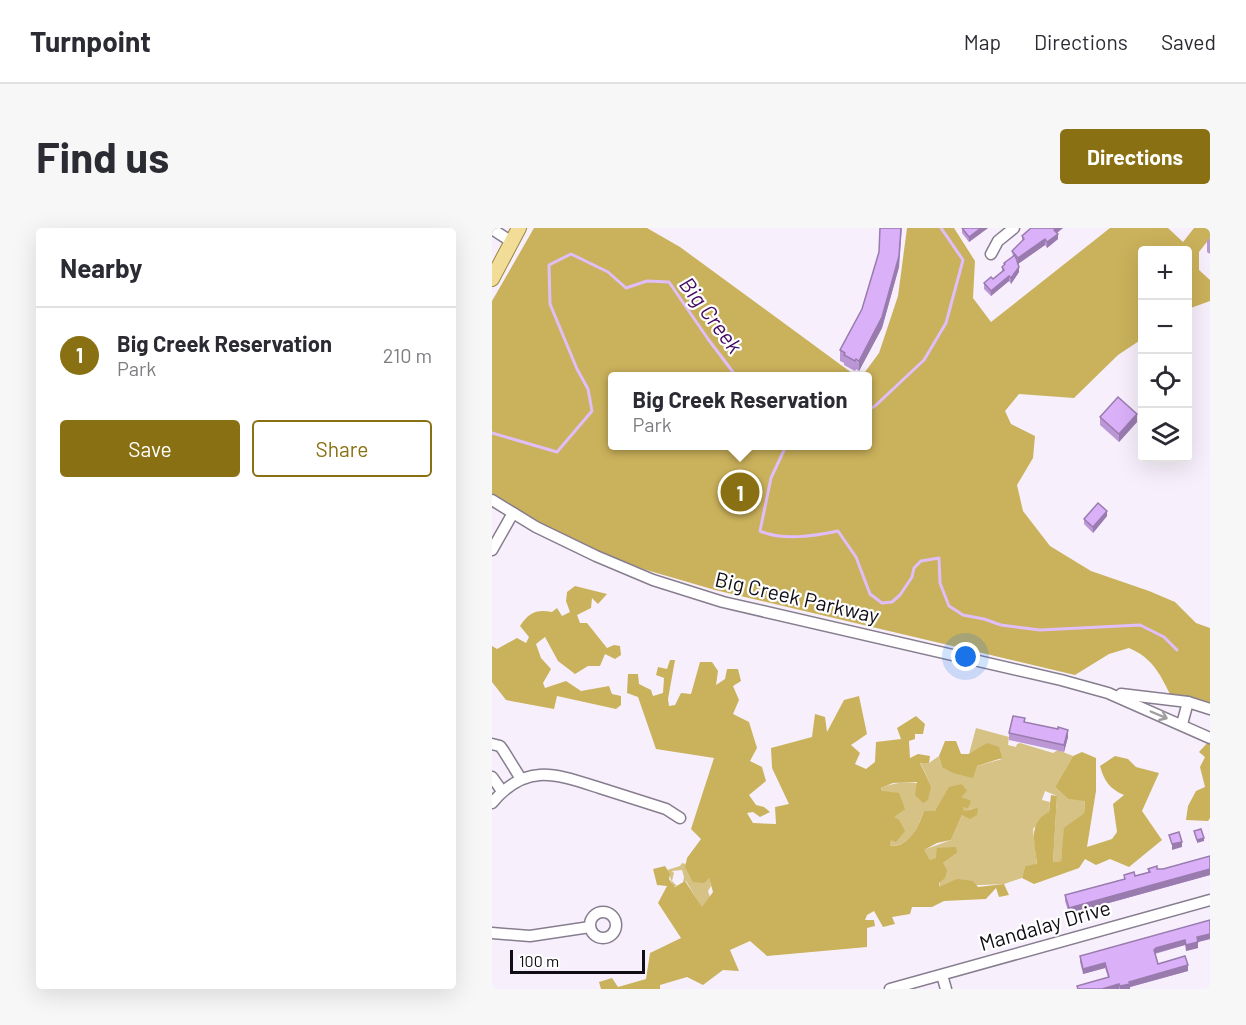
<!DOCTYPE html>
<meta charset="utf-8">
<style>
body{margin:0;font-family:Barlow,sans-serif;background:#f7f7f7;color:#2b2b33}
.controls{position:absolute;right:18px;top:18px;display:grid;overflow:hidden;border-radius:6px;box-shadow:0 6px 24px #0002}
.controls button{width:54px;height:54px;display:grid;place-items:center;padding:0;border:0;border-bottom:2px solid #e1e1e2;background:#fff;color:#2b2b33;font:30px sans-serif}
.scale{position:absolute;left:18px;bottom:15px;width:135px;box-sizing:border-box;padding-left:6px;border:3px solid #110d14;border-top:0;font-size:16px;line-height:21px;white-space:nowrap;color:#110d14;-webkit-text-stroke:4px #fff;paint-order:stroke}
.you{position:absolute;left:474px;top:429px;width:21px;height:21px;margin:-15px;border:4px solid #fff;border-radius:50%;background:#1a73e8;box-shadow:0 0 0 9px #1a73e833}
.badge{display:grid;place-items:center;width:39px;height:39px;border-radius:50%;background:#897012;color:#fff;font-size:20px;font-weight:700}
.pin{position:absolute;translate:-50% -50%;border:3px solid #fff;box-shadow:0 2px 6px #0006}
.popup{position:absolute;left:116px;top:144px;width:264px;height:78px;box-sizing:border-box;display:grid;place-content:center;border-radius:6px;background:#fff;filter:drop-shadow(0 2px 4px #0005);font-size:20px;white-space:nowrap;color:#7c7c81}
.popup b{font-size:22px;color:#2b2b33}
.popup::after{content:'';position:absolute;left:50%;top:100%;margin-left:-12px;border:12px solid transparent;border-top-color:#fff}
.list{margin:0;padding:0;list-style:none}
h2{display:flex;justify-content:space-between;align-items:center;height:78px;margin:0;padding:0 24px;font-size:26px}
h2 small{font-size:20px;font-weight:400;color:#7c7c81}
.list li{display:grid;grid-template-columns:39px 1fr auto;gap:18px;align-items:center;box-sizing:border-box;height:96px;padding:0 24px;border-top:2px solid #e1e1e2}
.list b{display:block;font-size:22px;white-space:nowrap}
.list p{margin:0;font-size:20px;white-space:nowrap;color:#7c7c81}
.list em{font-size:20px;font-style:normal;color:#7c7c81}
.actions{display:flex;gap:12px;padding:18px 24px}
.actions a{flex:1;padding:14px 0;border:2px solid #897012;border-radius:6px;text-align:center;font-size:21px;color:#897012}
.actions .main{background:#897012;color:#fff}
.icon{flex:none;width:33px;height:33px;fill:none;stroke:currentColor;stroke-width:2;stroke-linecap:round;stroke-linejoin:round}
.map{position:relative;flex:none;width:718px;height:761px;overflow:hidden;border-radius:6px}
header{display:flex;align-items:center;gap:36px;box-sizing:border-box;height:84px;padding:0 30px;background:#fff;border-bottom:2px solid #e1e1e2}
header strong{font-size:28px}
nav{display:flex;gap:33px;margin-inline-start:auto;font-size:21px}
.intro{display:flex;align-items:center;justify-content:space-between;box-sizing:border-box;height:144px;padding:0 36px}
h1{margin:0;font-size:42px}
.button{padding:15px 27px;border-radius:6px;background:#897012;color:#fff;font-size:21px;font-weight:700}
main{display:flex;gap:36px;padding:0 36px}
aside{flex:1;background:#fff;border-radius:6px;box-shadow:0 6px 24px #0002}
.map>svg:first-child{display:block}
.green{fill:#d5c284}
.forest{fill:#cab15b}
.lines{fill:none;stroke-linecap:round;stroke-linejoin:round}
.stream{stroke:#e0bef9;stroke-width:3}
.minor-casing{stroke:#877d8f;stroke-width:13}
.major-casing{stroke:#9c853c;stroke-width:16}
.minor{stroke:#fff;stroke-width:10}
.major{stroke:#f1dd97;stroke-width:14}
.wall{fill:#bb97d6}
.shaded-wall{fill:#997bae}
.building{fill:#dab0f9;stroke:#997bae;stroke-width:1.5}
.oneway{stroke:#a09ea1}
.labels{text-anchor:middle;stroke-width:4.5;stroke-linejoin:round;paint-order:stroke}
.street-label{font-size:21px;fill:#110d14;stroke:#fff}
.water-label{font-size:22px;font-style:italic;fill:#450b62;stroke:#fff}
</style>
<header>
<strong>Turnpoint</strong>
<nav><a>Map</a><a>Directions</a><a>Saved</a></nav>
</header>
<div class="intro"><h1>Find us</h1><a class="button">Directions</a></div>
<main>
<aside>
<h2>Nearby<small></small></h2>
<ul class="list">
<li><span class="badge">1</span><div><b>Big Creek Reservation</b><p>Park</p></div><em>210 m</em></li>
</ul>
<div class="actions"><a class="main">Save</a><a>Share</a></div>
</aside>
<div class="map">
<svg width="718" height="761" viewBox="0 0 718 761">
<rect width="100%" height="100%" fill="#f7f0fc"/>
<g class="green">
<path d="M484,500L517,509L516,517L524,519L525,516L528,515L561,525L566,522L581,528L563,559L576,571L593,572L592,585L573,600L569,633L561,634L565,568L553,563L550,572L558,574L557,584L541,601L545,637L533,638L530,650L512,656L447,659L451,635L465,625L438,632L431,622L459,612L470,587L481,580L472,584L468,569L474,563L470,556L443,583H432C425,600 419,618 398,618L401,589L389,560C406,553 421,553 439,558L428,534L437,535L447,528L450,539L485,538L510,531L477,526Z"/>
<path d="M190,635L194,636L193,639L217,649L219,658L216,663L218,669L210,680L194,653L191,654L192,649L190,642L180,643L182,645L180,653L185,658H181C179,652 178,647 175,642L188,638Z"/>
</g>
<g class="forest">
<path d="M42,0H155L188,19L364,148H121V218H376V148H370L387,125L406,68L415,0H462L483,33L481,70L499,94L618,0H676L691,14L702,0H718V10L707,24V42L718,52V73L696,81V22H650V111L626,127L582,170L527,166L513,183L519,196L543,208L541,230L525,257L531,283L558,318L599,343L657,363L683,374L704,395L718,400V477L678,466C667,444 660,430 637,420L617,426L583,447L223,362L151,341L99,320L47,295L4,269L0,265V73Z"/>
<path d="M83,358L115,366L106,376L100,370L99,380L85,387L88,395H95L115,420L122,417L128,418L129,427L123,431L113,426L108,438H96L83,446L66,433L53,409L44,416L49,430L59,441L51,455L53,460L74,453L89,463L117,458L120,466L129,468V477L124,481L65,468L62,481L14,472L0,454V418L5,421L25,410L34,415L37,409L28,398C37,384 45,381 60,384L65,380L70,388L78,384L74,373L75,364Z"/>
<path d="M178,432H183L176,471L177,478L183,477L189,465L199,466L208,434H220L226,443L224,457L233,451L235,441H246L249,453L241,458L247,472L241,486L257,494L265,520L258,533L270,539L274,553L257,567L264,577L272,579L278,584L268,589L261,584L255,585L261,595L284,596L283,579L297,576L280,540L279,520L320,509L323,486L333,489L335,504L352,472L367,468L375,506L359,517L368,525L363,536L374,541L383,534L384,514L409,511L405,500L424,488L433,496L431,506H423V511L417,513L418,530L426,526L438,528L437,535H428L439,558L436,572L431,575L423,567L425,554L401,555L389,560L390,563L407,565L413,581L402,589L407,592L413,603L404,614L399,612L398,618C418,619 426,599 432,583H443L457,559L470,556L475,563L469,569L479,573L476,580L471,579L472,583L486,580L485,587L478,591L470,587L459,612L445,615L432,622L438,632L444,630L445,620L464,619L465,625L451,635L455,642L453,650L447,655V659L465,651L481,653L486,659L512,656L517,667L507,669L504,660L494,671L452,673L440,679H420L418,686L400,689L403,696L391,699L382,683L375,687L373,692H382L383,698L375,700V719L275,728L258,713L238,722L247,743L231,742L211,757L195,749L168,757V761H109L107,754L120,750L126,759L154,751L158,725L189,710L166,675L175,658L165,657L161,641L173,638L178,646L177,651L183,659L193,653L210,679L221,664L217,650L212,655L201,654L193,639L195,630L209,611L199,601L222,530L164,521L146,469L135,465L136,446H146L147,456L159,462L161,468L171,465L172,450L164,447L166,439L175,441Z"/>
<path d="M718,512V590L716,593L694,592L696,578L704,563L713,559L708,539L713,529L707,524Z"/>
<path d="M453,513H464L469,526H477L495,515L507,519L510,530L485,538L481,550L461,545L450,539L447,528Z"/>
<path d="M590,524L604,530V563L595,619L620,611L625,604L621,576L632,567C618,561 612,553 608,538L623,528L636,531L644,539L667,545L650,583L670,612L637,639L618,631L604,637L593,631L587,640L542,656L530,650L533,638L545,636C543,616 535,595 557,584L559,567L565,568L561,634L569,633L572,600L592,585L593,573L576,571L563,559L581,528Z"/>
</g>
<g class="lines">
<g class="stream">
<path d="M376,182L383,178L432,132L454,95L471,32L449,0"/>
<path d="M0,205L65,224L100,183L96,161L85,141L58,76L57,37L79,26L116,44L134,60L155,53L177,54L216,111L244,148"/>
<path d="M291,218L293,220L301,218"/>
<path d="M293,220L279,250L268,303C291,313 322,308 346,303L364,329L378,366L390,375L400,374L408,367L420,349L422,340L429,333L447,330L448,355L457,378L471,387L492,391L509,397L548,402L648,397L672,409L685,422"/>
</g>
<defs>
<g id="minor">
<path d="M0,1L20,14"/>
<path d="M499,26L506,13L522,0"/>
<path d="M0,272L44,299L104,328L161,352L231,374L569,452L616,465L718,510"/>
<path d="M0,322L21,285"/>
<path d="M629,466L696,474L718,481"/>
<path d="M690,496L696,474"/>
<path d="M0,516L8,518L11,522L29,551"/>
<path d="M0,549L10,563"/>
<path d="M0,575C34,534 64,546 108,560C130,567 152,574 174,581L188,590"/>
<circle cx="111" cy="697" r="13"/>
<path d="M0,705L38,708L98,699"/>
<path d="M450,747L454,761"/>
<path d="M398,761L718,672"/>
</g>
<path id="major" d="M0,51L27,0"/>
</defs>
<use href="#minor" class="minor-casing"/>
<use href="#major" class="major-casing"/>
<use href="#minor" class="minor"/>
<use href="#major" class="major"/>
</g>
<g class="wall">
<path d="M388,0H410L407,39L390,100L367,143L364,141L363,143L352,137V135L348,133V122L370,81L387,24Z"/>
<path d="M470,0H496L477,14L470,5Z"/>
<path d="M539,0H571L565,5L566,11L555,20L553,17L526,36L525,34L527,44L519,56L517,53L499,68L492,61V55L501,51L510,44V39L512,37V35L521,29L520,23L530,13V8Z"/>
<path d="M718,10V26L715,24V13Z"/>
<path d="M608,189L645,194L627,214L608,197Z"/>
<path d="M615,288L601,305L592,296V291Z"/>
<path d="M533,494L566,501L576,509L572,524L517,512V505Z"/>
<path d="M718,628V647L577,686L573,673V667L632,651V647L643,648L656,645V641H671Z"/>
<path d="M718,692V711L706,714V720L694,723L693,717L663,726L666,736L696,743L638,759V761H585V758L616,749L613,740L591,746L588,734V728Z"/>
</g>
<g class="shaded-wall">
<path d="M409,0L407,39L390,100L367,143V133Z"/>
<path d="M489,0H496L477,14V9Z"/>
<path d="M565,0H571L562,7V2Z"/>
<path d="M566,6V11L555,20V14Z"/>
<path d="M553,11V17L526,36V30Z"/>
<path d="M527,39V44L519,56V50Z"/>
<path d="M517,48V53L499,68V63Z"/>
<path d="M645,186V194L627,214V206Z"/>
<path d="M615,283V288L601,305V299Z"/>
<path d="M576,502V509L572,524V517Z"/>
<path d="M712,610V613L705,615V612Z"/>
<path d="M690,614V619L680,622V616Z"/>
<path d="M718,641V647L577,686V680Z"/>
<path d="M718,706V711L706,714V720L694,723V717L705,709Z"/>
<path d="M693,712V717L664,725L662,727V722L664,720Z"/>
<path d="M613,735V740L591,746V741Z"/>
<path d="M696,737V743L638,759V761H628V758L637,754Z"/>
<path d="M627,756V761H610Z"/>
</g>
<g class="building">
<path d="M388,0H409L407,28L390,89L367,133L364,131L363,133L352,127L353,125L348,122L370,81L387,24Z"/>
<path d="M470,0H489L477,9Z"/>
<path d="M539,0H565L562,2L566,6L555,14L553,11L526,30L520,23L532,11L530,8Z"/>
<path d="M523,27L527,39L519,50L517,48L499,63L492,55L499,49L501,51L512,42L510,39L513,36L512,35Z"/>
<path d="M626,169L645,186L627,206L608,189Z"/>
<path d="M606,275L615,283L601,299L592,291Z"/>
<path d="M521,488L533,490L532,494L566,501V499L576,502L572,517L517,505Z"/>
<path d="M709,601L712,610L705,612L702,603Z"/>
<path d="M687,604L690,614L680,616L677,607Z"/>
<path d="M718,628V641L577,680L573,667L633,651L632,647L642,644L643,648L658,644L656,641L665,638V641H671Z"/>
<path d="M718,692V706L705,709L706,714L694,717L693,712L664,720L662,722L666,736L693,728L696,737L637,754L638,756L628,758L627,756L610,761H586L585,758L617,749L613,735L591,741L588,728Z"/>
</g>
<defs><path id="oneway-shaft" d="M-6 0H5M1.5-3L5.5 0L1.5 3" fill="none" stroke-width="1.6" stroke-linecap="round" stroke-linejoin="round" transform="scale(1.5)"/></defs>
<use class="oneway" href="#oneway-shaft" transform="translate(667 487) rotate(23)"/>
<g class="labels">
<g class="street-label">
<text transform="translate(305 370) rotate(13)" y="7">Big Creek Parkway</text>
<text transform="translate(553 698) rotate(-16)" y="7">Mandalay Drive</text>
</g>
<g class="water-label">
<text transform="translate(219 87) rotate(53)" y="8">Big Creek</text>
</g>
</g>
</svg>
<div class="controls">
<button>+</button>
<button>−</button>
<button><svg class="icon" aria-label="locate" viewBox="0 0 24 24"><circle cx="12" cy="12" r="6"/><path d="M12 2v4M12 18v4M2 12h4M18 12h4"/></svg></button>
<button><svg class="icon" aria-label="layers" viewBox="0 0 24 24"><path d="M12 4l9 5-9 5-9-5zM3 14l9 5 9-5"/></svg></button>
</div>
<div class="scale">100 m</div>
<div class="you"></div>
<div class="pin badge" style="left:248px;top:264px">1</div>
<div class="popup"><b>Big Creek Reservation</b>Park</div>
</div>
</main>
